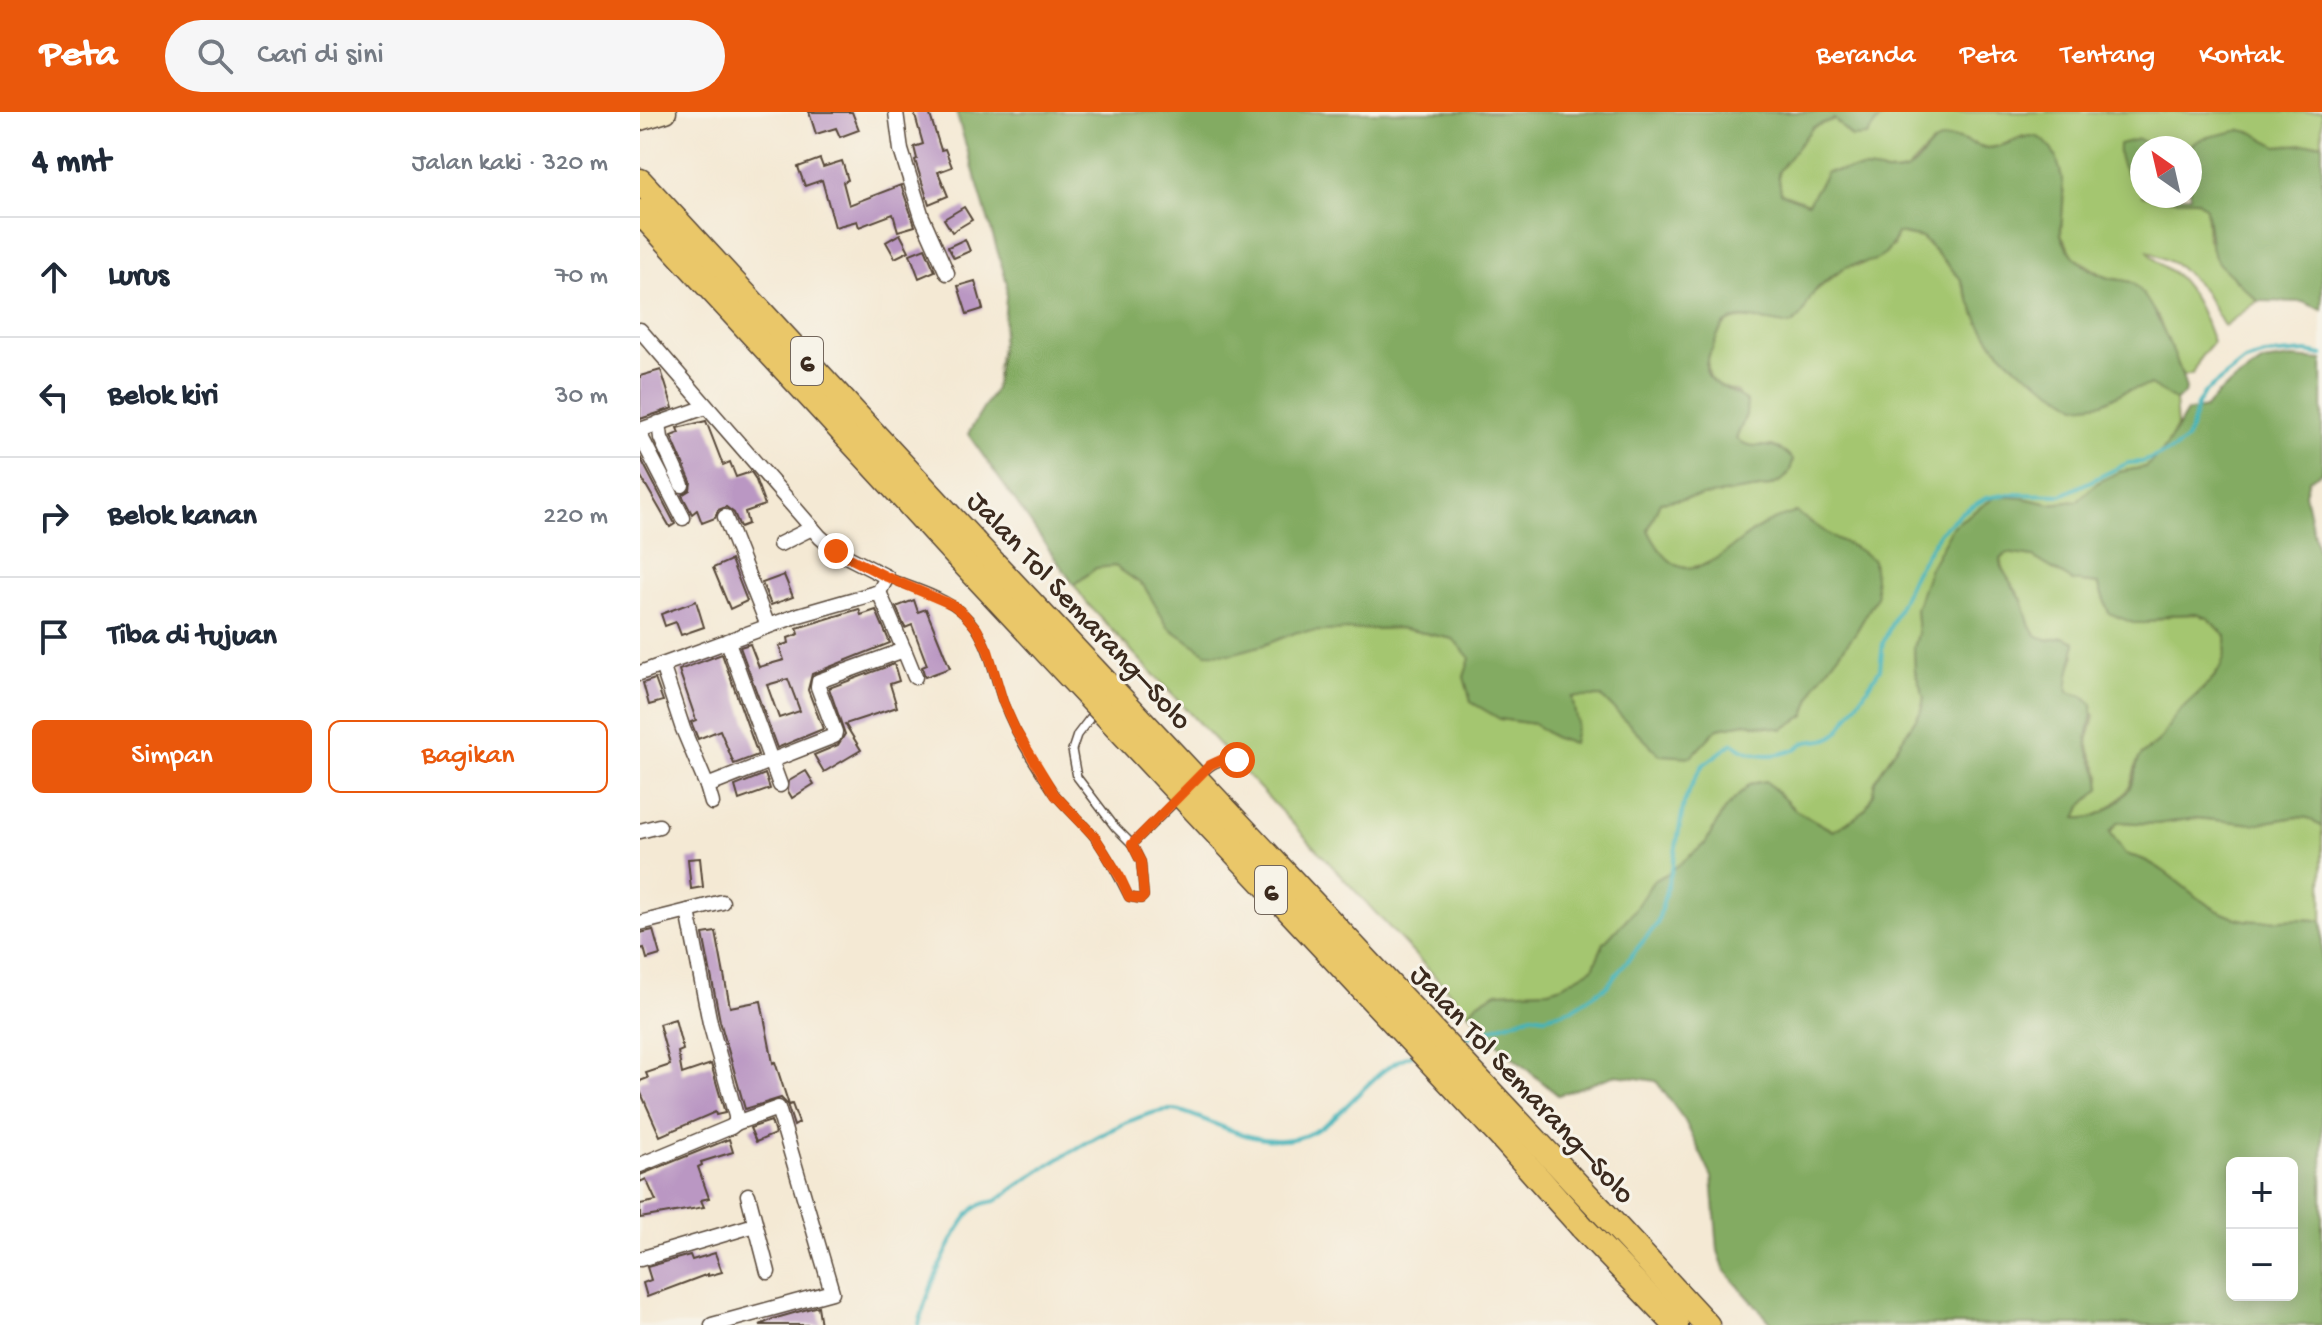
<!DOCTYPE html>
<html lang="id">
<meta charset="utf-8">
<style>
body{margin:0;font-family:"Gochi Hand",sans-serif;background:#f6f6f7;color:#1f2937}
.controls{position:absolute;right:24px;bottom:24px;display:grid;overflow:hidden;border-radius:12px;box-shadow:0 4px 20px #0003}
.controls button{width:72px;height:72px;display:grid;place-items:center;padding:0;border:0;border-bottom:2px solid #e0e1e3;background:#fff;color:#1f2937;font:40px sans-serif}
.compass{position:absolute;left:1490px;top:24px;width:72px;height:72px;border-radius:50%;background:#fff;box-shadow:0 4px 20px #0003;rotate:326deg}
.stop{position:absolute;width:24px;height:24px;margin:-18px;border:6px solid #ea580c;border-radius:50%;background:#fff}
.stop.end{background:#ea580c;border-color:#fff;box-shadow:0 2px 8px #0008}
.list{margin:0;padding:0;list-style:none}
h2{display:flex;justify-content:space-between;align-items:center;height:104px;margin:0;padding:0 32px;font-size:34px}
h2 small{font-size:26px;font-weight:400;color:#747a83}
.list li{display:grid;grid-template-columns:52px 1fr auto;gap:24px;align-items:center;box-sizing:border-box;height:120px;padding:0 32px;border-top:2px solid #e0e1e3}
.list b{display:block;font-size:30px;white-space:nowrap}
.list em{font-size:26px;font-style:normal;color:#747a83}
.actions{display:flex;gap:16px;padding:24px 32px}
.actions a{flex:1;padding:18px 0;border:2px solid #ea580c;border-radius:12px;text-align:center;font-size:28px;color:#ea580c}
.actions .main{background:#ea580c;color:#fff}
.icon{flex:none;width:44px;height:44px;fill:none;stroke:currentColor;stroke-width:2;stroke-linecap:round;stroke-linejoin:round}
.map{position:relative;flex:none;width:1682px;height:1213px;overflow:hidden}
header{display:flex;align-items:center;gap:48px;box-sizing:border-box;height:112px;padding:0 40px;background:#ea580c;color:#fff}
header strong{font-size:38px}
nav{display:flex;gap:44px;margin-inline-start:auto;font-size:28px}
.search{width:560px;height:72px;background:#f6f6f7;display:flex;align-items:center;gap:20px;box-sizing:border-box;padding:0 28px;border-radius:44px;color:#747a83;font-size:30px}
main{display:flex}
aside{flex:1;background:#fff}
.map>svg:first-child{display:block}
.green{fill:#a4c66f;stroke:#707846;stroke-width:2}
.forest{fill:#83ab62;stroke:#5f6a40;stroke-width:2;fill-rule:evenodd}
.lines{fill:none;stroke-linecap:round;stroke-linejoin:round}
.stream{stroke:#43b4ba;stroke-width:4}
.building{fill:#ba97c3;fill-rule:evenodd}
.lane-casing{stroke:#574739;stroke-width:10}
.street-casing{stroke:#574739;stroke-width:17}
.secondary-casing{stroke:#574739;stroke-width:23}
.highway-casing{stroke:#574739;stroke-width:27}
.lane{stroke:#fff;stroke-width:7}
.street{stroke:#fff;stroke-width:14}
.secondary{stroke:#f7e9c3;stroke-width:20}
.highway{stroke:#eac769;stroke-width:24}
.highway-bridge-casing{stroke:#574739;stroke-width:27;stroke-linecap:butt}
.highway-bridge{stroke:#eac769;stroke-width:24}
.route{stroke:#ea580c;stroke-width:10}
.labels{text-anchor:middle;stroke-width:6;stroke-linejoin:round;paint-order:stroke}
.shield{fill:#f7f3e8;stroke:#73665b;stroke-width:2}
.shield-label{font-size:28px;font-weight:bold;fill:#3b2a1e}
.street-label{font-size:30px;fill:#3b2a1e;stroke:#f7f3e8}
</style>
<header>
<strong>Peta</strong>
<div class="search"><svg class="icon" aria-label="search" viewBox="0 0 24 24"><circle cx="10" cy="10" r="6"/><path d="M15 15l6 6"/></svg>Cari di sini</div>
<nav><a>Beranda</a><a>Peta</a><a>Tentang</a><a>Kontak</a></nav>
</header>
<main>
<aside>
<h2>4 mnt<small>Jalan kaki · 320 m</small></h2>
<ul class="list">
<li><svg class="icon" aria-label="ahead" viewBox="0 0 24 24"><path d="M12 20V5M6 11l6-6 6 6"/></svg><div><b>Lurus</b></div><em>70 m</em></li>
<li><svg class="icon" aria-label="left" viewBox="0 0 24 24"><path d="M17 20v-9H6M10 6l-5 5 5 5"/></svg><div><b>Belok kiri</b></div><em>30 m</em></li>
<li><svg class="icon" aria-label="right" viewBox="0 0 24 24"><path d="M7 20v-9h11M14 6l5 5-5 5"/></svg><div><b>Belok kanan</b></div><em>220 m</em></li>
<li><svg class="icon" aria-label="arrive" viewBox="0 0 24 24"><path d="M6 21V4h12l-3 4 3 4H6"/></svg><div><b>Tiba di tujuan</b></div></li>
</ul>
<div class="actions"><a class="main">Simpan</a><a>Bagikan</a></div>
</aside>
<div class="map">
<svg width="1682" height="1213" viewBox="0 0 1682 1213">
<rect width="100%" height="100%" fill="#f7f3e8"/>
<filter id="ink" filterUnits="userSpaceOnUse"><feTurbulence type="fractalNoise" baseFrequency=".0125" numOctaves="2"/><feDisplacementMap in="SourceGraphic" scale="16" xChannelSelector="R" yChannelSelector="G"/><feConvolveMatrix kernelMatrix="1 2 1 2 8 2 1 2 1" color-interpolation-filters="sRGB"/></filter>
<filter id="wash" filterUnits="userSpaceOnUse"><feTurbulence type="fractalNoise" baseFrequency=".006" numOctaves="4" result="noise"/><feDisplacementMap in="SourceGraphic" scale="32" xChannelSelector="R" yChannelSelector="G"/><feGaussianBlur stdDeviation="1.8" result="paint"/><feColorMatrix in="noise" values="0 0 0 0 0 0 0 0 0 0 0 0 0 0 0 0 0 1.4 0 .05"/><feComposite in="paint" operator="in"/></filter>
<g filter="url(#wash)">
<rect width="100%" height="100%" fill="#f4e9d4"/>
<g class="green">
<path d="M1250,0H1682V31L1637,34L1614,21L1563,26L1546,36H1515L1499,27L1493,70L1502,78V84H1509L1513,87L1556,88L1566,96L1568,127L1579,151L1618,189L1584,214L1562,176L1539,154L1508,139C1519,156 1530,155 1541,168C1557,186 1565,208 1573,230L1560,246L1553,262L1543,264L1518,205L1500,180L1491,170L1466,165L1434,145L1421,122L1424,80L1383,24L1360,34L1347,36L1317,26L1293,31L1266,59L1254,61L1226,57L1168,92L1141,81L1138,60L1173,15L1195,7L1212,25Z"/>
<path d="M1257,121L1282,126L1320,166L1340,212L1355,234L1374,253L1396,265L1463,291L1485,279L1510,273L1535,288L1537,314L1525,336L1506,355L1479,360L1457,371L1437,389L1410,392L1383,386L1357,384L1313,414L1276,497L1278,522L1274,536L1275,558L1284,585L1281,599L1235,668L1233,682L1226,696L1216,705L1193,719L1155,698L1126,669L1110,672L1084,698L1065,732L1027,762L1014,768L993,800L964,831L953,856L922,874L909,878L857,880L837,891L829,901L447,491L434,473L456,456L475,454L504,474L515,492L624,533L657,520L760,516L814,527L831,546L824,565L860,607L894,612L915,626L937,611L931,585H962L986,607L1077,616L1106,611L1143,617L1165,603L1176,572L1216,520L1237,484L1219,438L1191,424L1156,400C1131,415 1067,462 1040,455C1026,451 1014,431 1008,419L1019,390L1127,375L1133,334L1106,335L1096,327L1106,303L1097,280C1090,278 1079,275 1074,270C1060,257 1073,222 1086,212C1097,204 1111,207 1124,209L1173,181L1207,154L1220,153L1253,134Z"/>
<path d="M1367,441L1393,445L1433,469L1458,472L1469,501L1506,511L1531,503L1556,502L1568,506L1586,524C1589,565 1559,576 1536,603C1529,611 1526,621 1519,629C1514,635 1505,638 1500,645C1492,657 1495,672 1483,684C1469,698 1456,708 1435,706L1441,695L1460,677L1461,665L1447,632L1454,604L1442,584L1428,580L1426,566L1435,543L1423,525C1414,527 1405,530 1397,524C1386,517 1387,499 1382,488C1375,474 1362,463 1360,447Z"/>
<path d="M1656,705L1668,706L1682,715V809C1653,803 1625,814 1596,806C1559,796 1537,762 1502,747C1497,745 1491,744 1485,742L1470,720L1478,710L1517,712L1556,706L1614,712Z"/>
</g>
<g class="forest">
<path d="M316,0H1250L1236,11L1227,24L1212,25L1194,7L1173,15L1138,60L1141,81L1168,91L1187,60C1199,59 1211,57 1223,57C1236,57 1252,64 1265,59C1281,54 1284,34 1300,28C1317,21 1331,34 1347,36C1373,38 1395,3 1415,44C1424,63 1424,83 1422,104C1422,109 1420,117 1421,122C1422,128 1429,138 1433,143C1440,152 1456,162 1468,166C1475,168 1485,167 1492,171C1511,182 1541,256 1546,278L1542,284L1535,288L1510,273L1485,279L1463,291L1437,294L1374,253L1355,234L1340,212L1320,166L1283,126L1257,121C1240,163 1224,142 1199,159C1191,165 1182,171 1175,179C1164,193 1168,202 1150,213C1132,211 1098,198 1083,214C1078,220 1075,230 1072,237C1068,244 1064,253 1067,261C1072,274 1096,279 1107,290L1106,303L1096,327C1117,342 1134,324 1153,348C1150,365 1143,370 1127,375L1020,390L1008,418C1047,496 1082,435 1127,411C1136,406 1147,404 1156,400L1191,424L1219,438L1233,448L1237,484L1216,520L1176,572L1165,603L1143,617L1106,611L1078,616L1051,645L1020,643L962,585H932L937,611L933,631L915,626L894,612L860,607L831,590L824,565L830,546L813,527L760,516L657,520L624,533L591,542L566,541L528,515L504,474L475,454L456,456L434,473L328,322L355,277L364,213L367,171Z"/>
<path d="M1601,18L1614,21L1637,34L1682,31V198L1663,190L1618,189L1578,151L1572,139L1566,96L1556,88L1513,87L1509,84H1550V36H1546L1563,26Z"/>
<path d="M1499,27L1515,36H1502V78C1487,65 1477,51 1479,32Z"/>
<path d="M1651,246L1682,248V360L1669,368L1665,382L1677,437L1682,444V715L1668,706L1656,705L1614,712L1556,706L1517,712L1478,710L1470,720L1485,742C1491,744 1497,745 1502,747C1537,762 1559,796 1596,806C1625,814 1653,803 1682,809V1213H1133L1085,1159L1078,1139L1072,1065L1045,1009L1016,969L976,963L918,983L864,938L829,901L837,891L857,880L909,878L922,874L953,856L964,831L993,800L1014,768L1027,762L1065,732L1084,698L1110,672L1126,669L1155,698L1193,719L1216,705L1226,696L1233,682L1235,668L1281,599L1284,585L1275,559L1274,536L1278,522L1276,497L1289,458L1313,414L1357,384L1383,386L1410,392L1437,389L1457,371L1479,360L1506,355L1525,336L1547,300L1565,296L1583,277L1623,250ZM1367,441L1393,445L1433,469L1458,472L1469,501L1493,511H1506L1531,503L1556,502L1568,506L1586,524C1589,565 1559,577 1536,603C1529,611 1526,621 1519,629C1514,635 1505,638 1500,645C1496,651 1496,662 1493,669C1485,690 1457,709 1436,706L1441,695L1460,677C1462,657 1449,649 1447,632C1446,619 1454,607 1452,592L1442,584L1428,580C1426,562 1435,548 1435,530L1423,525L1409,528L1397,524L1390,514L1382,489L1361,455L1360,447ZM1652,1051V1183H1592V1051Z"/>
</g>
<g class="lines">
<g class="stream">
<path d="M817,929L892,903L905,905L932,897L967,874L1017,812L1032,757L1044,691L1055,666L1063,653L1093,631C1111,645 1132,646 1154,638C1158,636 1160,633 1164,631C1179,626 1184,633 1199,619L1240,557L1243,531L1275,460L1300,420L1321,401L1346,386L1369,382L1422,383L1488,351L1502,350L1534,337L1545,329L1551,317L1557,293L1564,281L1605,249L1625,243L1667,240L1682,243"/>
<path d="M279,1213C285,1186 315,1109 338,1094C342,1091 351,1090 356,1089C389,1065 502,988 540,999C577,1010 616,1036 657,1026C703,1015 726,957 774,942"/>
</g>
</g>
<g id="blocks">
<g class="building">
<path d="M169,0H212L219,18L200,25L196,16L176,22Z"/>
<path d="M274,0H289L301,38L305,37L312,55L298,60L308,84L289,92L275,48L277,47L274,35L283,32Z"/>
<path d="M180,47L183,55L202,49L208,68L203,70L209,93L261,73L275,114L258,119L253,102L219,115L217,109L195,115L182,68L165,74L158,55Z"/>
<path d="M324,95L332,108L312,120L304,107Z"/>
<path d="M260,122L269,139L255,146L246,130Z"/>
<path d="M325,127L330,139L314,146L308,135Z"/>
<path d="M285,136L295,159L279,166L270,142Z"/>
<path d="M335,169L343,197L327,202L318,174Z"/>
<path d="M21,258L33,296L0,307V264Z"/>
<path d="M66,309L83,353L90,350L96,365L111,360L115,366L125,393L105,400L108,412L100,415L94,401L86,395L78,398L75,406L62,411L57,398L52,402L42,383L50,378L51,370L31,324L39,321L37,316Z"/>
<path d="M0,345L35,412L30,415L0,363Z"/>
<path d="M91,448L107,489L90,497L73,456Z"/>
<path d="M144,463L153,485L131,493L122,471Z"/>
<path d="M274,488L278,500L286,497L310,556L285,565L282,555L287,553L272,513L265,516L256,495Z"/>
<path d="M56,489L64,515L41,523L36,510L25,514L21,502Z"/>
<path d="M219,497L221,503L236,498L250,531L172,562L168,578L183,617L137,636L100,535L110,532L119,555L144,548L139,534L149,531L148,526L159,522L157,516ZM148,567L160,599L139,606L127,573Z"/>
<path d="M82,542L118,643L94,652L80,618L58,627L51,610L56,608L39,558Z"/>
<path d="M254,552L259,569L250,572L257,595L205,612L221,638L184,660L174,643L198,633L205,622L189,576Z"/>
<path d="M15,567L23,589L9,593L3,571Z"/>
<path d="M166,659L174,672L152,686L148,679L149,669Z"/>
<path d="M125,662L130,677L99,688L95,674Z"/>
<path d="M60,746L63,775L51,777L48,747Z"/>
<path d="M13,818L20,843L7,847L4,836L0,837V821Z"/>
<path d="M76,820L90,895L121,889L133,951L135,950L149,993L152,992L159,1011L154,1014L147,992L141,986L105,997L80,909L63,822Z"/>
<path d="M35,907L43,938L38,940L42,962L71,952L85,1001L76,1003L75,1000L20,1024L0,979V969L8,966L6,961L30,953L19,912Z"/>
<path d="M131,1009L135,1022L116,1030L110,1016Z"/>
<path d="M89,1027L93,1040L61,1050L62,1053L58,1055L69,1086L61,1088L64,1095L0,1106V1092L16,1089L6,1067L0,1070V1063Z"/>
<path d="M75,1141L82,1160L68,1164V1162L7,1185L3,1171L11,1168L7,1155L50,1143L52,1148Z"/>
<path d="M178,1194L181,1213H120L133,1207Z"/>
</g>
</g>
</g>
<g filter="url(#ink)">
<use href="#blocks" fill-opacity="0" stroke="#574739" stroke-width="2"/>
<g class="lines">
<defs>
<g id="lane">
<path d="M247,465C272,475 304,483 324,502C349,525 352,560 363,590C375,622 395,654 414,681C426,697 443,710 455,726C469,745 478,764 489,785L501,787L504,784L501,750L492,732L475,715L437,665L432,638L437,623L450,606"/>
<path d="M558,665C571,653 578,647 597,648"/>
<path d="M492,732L539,686"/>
</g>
<g id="street">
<path d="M256,0L261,38L282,105L307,161"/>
<path d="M0,218L180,425L196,439L247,465L239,480L159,503L0,561"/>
<path d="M19,311L21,326L42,373"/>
<path d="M0,318L66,295"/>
<path d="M0,323L43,406"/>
<path d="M85,405L128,514"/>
<path d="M140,432L172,416"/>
<path d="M88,530L140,673"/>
<path d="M264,538L275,565"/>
<path d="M22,553L43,617L67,674L194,624L195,620L178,575L179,569L264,538L239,480"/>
<path d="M67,674L72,691"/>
<path d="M0,719L19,714"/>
<path d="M48,799L82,790"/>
<path d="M0,811L48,799L70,911L96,1004V1011L91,1015L0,1053"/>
<path d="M108,1083L128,1160"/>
<path d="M0,1147L115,1113"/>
<path d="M72,1213L192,1180L138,996L96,1011"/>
</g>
<path id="secondary" d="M0,8L26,0"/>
<g id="highway">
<path d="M0,69L333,429"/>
<path d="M0,100L317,444"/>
<path d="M961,1098L1067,1213"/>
<path d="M942,1115L1036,1213"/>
</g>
</defs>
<use href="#lane" class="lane-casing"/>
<use href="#street" class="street-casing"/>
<use href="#secondary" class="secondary-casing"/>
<use href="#highway" class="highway-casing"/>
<use href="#lane" class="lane"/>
<use href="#street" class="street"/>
<use href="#secondary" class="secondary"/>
<use href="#highway" class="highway"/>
<defs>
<g id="highway-bridge">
<path d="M333,429L961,1098"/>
<path d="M317,444L865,1029L942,1115"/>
</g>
</defs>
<use href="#highway-bridge" class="highway-bridge-casing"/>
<use href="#highway-bridge" class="highway-bridge"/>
</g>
</g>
<g class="lines" filter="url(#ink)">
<path class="route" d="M196,439L247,465L313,493L324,502L337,517L348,539L363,590L375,617L415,683L455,725L480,765L489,785L501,787L504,784L501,750L492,732L570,653L583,647L597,648"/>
</g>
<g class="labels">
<g class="shield">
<rect x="151" y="225" width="32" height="48" rx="6"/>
<rect x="615" y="754" width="32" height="48" rx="6"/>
</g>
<g class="shield-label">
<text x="167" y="259">6</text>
<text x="631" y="788">6</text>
</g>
<g class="street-label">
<text transform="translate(441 497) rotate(47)" y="10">Jalan Tol Semarang–Solo</text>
<text transform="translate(884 971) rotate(47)" y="10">Jalan Tol Semarang–Solo</text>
</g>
</g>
</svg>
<div class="controls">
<button>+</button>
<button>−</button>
</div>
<svg class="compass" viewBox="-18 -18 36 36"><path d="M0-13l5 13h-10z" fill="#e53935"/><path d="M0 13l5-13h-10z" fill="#747a83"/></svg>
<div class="stop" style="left:597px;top:648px"></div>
<div class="stop end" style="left:196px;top:439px"></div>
</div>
</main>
